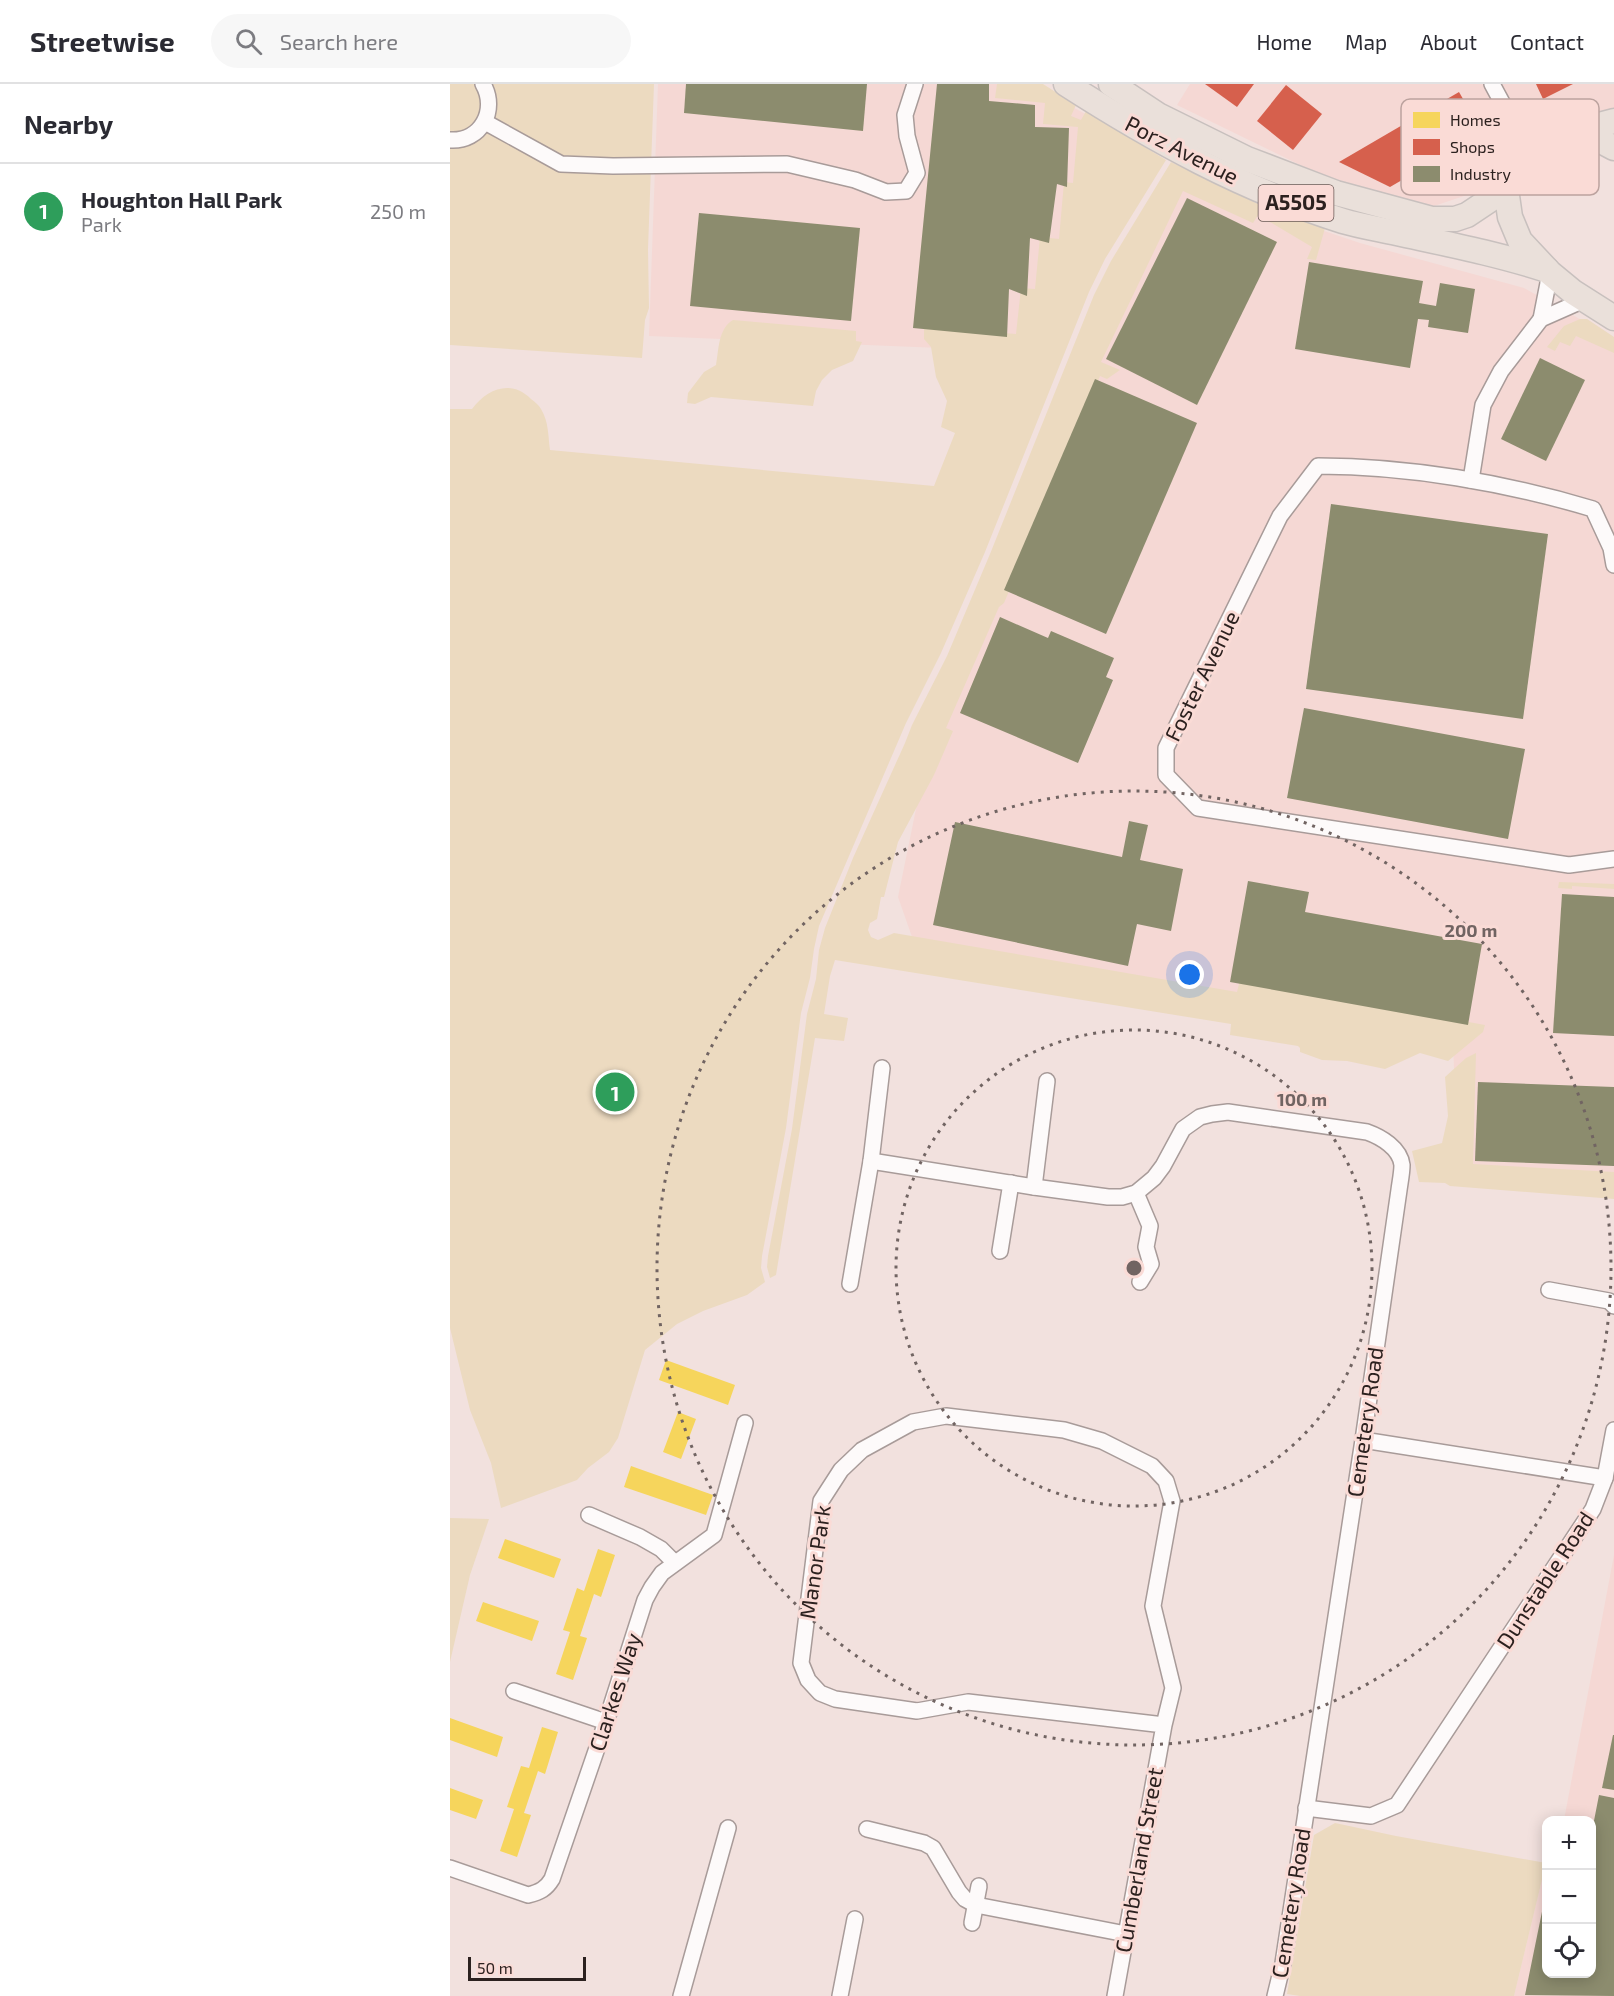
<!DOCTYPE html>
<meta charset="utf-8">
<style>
body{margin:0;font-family:"Exo 2",sans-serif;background:#f7f7f7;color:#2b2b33}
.controls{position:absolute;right:18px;bottom:18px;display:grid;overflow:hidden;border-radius:12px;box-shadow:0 3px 15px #0003}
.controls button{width:54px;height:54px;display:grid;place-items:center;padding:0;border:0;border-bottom:2px solid #e1e1e2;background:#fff;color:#2b2b33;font:30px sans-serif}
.scale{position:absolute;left:18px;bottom:15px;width:118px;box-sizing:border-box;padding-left:6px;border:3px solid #2c211f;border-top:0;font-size:16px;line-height:21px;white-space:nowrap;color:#2c211f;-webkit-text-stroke:4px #fadbd6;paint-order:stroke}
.you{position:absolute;left:740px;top:891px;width:21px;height:21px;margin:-15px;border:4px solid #fff;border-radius:50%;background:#1a73e8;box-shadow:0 0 0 9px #1a73e833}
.badge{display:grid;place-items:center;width:39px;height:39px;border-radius:50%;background:#716462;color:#fff;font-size:20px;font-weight:700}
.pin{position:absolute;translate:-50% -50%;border:3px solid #fff;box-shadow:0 2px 6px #0006}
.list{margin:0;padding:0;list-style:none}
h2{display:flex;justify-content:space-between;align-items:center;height:78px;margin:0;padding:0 24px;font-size:26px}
h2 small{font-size:20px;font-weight:400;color:#7c7c81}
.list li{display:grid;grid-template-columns:39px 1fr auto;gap:18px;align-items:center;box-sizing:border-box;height:96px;padding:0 24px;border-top:2px solid #e1e1e2}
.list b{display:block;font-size:22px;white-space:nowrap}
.list p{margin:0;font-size:20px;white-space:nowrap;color:#7c7c81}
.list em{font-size:20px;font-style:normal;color:#7c7c81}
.icon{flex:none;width:33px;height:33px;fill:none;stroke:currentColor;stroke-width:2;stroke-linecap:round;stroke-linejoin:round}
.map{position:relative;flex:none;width:1164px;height:1912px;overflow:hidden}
header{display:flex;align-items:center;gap:36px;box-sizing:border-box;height:84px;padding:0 30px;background:#fff;border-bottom:2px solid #e1e1e2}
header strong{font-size:28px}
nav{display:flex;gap:33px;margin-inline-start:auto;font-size:21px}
.search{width:420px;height:54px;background:#f7f7f7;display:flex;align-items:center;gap:15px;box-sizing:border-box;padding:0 21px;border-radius:33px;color:#7c7c81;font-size:22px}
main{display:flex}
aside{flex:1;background:#fff}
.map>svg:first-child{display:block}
.built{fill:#f5d8d4}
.green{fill:#ecdac0}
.homes{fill:#f6d55c}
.shops{fill:#d6604d}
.industry{fill:#8c8c6e}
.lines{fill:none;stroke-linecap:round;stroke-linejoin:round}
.minor-casing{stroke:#a89b99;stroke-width:18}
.primary-casing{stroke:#c8c0be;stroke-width:27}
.minor{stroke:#fdfafa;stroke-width:15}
.primary{stroke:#eae0da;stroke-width:24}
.ring{fill:none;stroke:#716462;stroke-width:3;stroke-dasharray:3 6}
.labels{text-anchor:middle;stroke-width:6;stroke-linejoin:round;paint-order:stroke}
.shield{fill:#fadbd6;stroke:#6a5956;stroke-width:1.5}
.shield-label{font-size:21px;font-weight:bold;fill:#2c211f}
.street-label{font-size:22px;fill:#2c211f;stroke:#fadbd6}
.key{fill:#fadbd6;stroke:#bca39f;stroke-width:1.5}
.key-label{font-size:16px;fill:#2c211f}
.centre{fill:#716462;stroke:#fadbd6;stroke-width:3}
.ring-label{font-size:18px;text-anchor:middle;font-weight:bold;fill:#716462;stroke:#fadbd6;stroke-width:6;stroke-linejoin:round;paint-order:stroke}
</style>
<header>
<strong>Streetwise</strong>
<div class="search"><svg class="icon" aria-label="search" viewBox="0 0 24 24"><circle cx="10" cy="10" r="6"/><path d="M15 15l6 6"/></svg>Search here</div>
<nav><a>Home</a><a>Map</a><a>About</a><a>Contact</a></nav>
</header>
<main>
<aside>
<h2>Nearby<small></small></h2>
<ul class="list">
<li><span class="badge" style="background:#2e9e5b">1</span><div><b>Houghton Hall Park</b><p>Park</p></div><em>250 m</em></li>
</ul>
</aside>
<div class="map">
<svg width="1164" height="1912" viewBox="0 0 1164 1912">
<rect width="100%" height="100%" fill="#f2e1de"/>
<g class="built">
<path d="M208,0H580L678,53L564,267L199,252Z"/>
<path d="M740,0H1164V27L1093,36L1052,56L1020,110L981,123L887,99L727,21Z"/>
<path d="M723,96L910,159L1074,204L1164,254V1092H1017L1004,985L1003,957L468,870L448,813L492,598Z"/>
<path d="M1164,1471V1912H1064L1096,1778V1890H1142V1736H1114Z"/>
</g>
<g class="green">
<path d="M0,0H204L198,165L199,224L195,236L192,274L0,261Z"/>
<path d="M547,0H593L626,21L621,32L631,36L636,27L716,76L655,175L639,208L535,468L491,569L456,639L369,842L364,865L360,894L351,929L336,1044L312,1172L311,1184L315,1198L297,1211L253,1227L227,1240L195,1266L168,1354L159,1368L138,1384L127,1396L51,1424L41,1379L20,1326L0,1244V325H22C37,305 61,295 81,315C85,318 89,321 91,325C99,338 98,352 100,366L484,402L505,349L491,343L497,317L486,293L481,263L474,255V245L476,243L566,250L571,204L585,205L590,153L609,155L614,98L623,99L628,43L593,40L595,19L545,14Z"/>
<path d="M721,78L806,119L875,144L866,176L857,175L862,163L808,131L803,139L733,107L651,278L670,286L657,295L650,292L554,519L549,523L496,644L503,647L484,691L448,758L434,813H431L427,835L420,839L418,846L421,853L428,856L444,849L787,908L790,896L1035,941L1033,948L998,977L970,969L935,985L897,977L872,976L850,968V964L848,962L780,951L781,940L385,876L380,892L374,930L398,934L394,957L365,954L326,1191L320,1194L317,1183L318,1172L342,1045L357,930L366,895L369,866L375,844L403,774L455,659L462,641L497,572L540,470L644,211L661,177Z"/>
<path d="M1130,235H1137L1164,253V269L1126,252L1120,262L1110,258L1105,267L1097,263L1114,242Z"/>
<path d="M283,236L406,247V257L412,258L403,277L382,286L372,296L366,307L363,322L261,313L245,320L237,319L238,309L254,288L266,281C269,265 268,245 283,236Z"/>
<path d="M1109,798L1164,800V805L1122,802V805L1108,804Z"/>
<path d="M1026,969L1023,1080L1164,1088V1115L1000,1102L995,1099L969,1098L962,1067L992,1059L998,1032L995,993L1016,974Z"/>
<path d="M0,1434L39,1435L20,1491L0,1578Z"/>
<path d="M885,1739L946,1752L1096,1779L1064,1912H850L837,1910L864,1751Z"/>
</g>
<g class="homes">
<path d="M216,1276L285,1301L278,1321L209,1296Z"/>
<path d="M228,1328L246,1335L231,1375L213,1368Z"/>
<path d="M181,1382L263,1411L256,1431L174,1403Z"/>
<path d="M55,1455L111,1475L104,1494L48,1474Z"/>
<path d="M148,1465L165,1471L151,1513L144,1510L130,1552L137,1554L123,1596L106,1590L120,1548L113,1546L127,1504L134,1507Z"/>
<path d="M33,1518L89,1537L82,1557L26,1537Z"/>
<path d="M0,1634L53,1653L47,1673L0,1656Z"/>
<path d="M92,1643L108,1648L95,1690L88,1687L74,1729L81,1731L67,1773L50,1767L64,1725L57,1723L71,1682L79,1684Z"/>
<path d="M0,1704L33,1716L26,1735L0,1726Z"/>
</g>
<g class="shops">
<path d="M755,0H804L787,23Z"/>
<path d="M1086,0H1123L1093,15Z"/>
<path d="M836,1L872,30L843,66L807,37Z"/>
<path d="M1009,8L1033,49L940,103L889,78Z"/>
</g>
<g class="industry">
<path d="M236,0H417L413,47L234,29Z"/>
<path d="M487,0H539V17L585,21V43L619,44L617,103L607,100L599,159L580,154L577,212L559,205L557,253L463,244Z"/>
<path d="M737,114L827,158L747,321L656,275Z"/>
<path d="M249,129L410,144L401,237L240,222Z"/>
<path d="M859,178L973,197L969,219L986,222L990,199L1025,205L1018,249L978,243L979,236L968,235L960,284L845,265Z"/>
<path d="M1090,274L1135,296L1096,377L1051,355Z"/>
<path d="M645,295L747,339L656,550L554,506Z"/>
<path d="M881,420L1098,450L1073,635L856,605Z"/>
<path d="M550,533L598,554L601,547L664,574L656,593L663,596L628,679L510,629Z"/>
<path d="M854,624L1075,665L1058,755L837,714Z"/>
<path d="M679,737L698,741L690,776L733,785L721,847L687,840L678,882L483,841L505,738L672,773Z"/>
<path d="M798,797L859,808L855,828L1032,860L1018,941L780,898Z"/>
<path d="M1112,810L1164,813V952L1103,949Z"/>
<path d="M1028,998L1164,1003V1082L1025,1077Z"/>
<path d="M1163,1651H1164V1706L1152,1704Z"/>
<path d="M1149,1711L1164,1714V1912L1075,1911L1095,1813L1096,1890H1142V1747Z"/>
</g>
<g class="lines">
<defs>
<g id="minor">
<path d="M1042,0L1076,63"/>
<path d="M35,38L111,80L163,82L337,80L405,96L436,108L456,107L467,89L457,52L455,31L465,0"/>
<path d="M0,56C31,58 48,26 33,0"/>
<path d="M1091,235L1100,189"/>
<path d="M1021,396L1033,321L1051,287L1091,235L1134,216"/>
<path d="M1164,481L1161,464L1143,425C1057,399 958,382 868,382L830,432L716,664V691L748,724L1119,781L1164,775"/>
<path d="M421,1077L584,1103L658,1113H672L686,1109L704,1094L713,1082L733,1045L750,1033L762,1030L778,1028L917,1048C931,1053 950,1064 952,1081C952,1089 950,1098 949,1106L913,1356L833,1879L825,1912"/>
<path d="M584,1103L597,997"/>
<path d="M686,1109L700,1142L696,1163L701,1180L690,1198"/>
<path d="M550,1167L561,1099"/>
<path d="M400,1200L421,1077L432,984"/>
<path d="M1099,1206L1159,1217L1164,1222"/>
<path d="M913,1356L1155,1394"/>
<path d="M139,1431L190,1453L211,1465L225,1479"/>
<path d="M64,1607L156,1638"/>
<path d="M856,1724L921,1732L947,1721L1143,1425L1155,1394L1164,1346"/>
<path d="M417,1745L474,1759L483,1764L509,1808L515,1815L526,1821L676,1850"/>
<path d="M0,1784L78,1811C90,1808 96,1805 102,1795L156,1638L195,1516L202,1503L212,1489L264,1451L295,1339"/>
<path d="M522,1839L529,1802"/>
<path d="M231,1912L278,1744"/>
<path d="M390,1912L405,1835"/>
<path d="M665,1912L714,1641L723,1604L703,1522L722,1417L716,1397L702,1382L652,1357L614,1346L496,1332L463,1338L412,1366L391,1386L371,1417L351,1579L358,1596L370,1609L385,1615L467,1627L518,1618L714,1641"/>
</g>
<g id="primary">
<path d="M616,0C703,56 794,106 893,137C910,142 929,145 947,149C997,160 1048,170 1097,186"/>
<path d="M661,0L708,31L797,75L886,109L982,135H1005L1017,131L1056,105"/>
<path d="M1130,46L1164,37"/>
<path d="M1164,64L1130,46L1115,49L1076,63L1062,82L1056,105L1060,133L1070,157L1100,189L1123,208L1164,234"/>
</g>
</defs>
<use href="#minor" class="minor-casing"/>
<use href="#primary" class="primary-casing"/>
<use href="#minor" class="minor"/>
<use href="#primary" class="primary"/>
</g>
<g class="ring">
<circle cx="684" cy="1184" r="238"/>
<circle cx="684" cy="1184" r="477"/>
</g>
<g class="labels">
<rect class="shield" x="808.5" y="101" width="75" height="36" rx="4.5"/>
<g class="shield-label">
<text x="846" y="126">A5505</text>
</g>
<g class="street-label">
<text transform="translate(732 66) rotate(27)" y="8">Porz Avenue</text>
<text transform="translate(752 592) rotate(-64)" y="8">Foster Avenue</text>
<text transform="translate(915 1338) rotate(-82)" y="8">Cemetery Road</text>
<text transform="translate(365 1478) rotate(-82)" y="8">Manor Park</text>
<text transform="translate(1095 1496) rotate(-57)" y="8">Dunstable Road</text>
<text transform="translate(165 1608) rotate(-72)" y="8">Clarkes Way</text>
<text transform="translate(689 1776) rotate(-80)" y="8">Cumberland Street</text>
<text transform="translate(841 1819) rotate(-81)" y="8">Cemetery Road</text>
</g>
</g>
<rect x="951" y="15" width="198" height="96" rx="9" class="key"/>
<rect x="963" y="28" width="27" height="16" fill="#f6d55c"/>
<rect x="963" y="55" width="27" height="16" fill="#d6604d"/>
<rect x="963" y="82" width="27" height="16" fill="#8c8c6e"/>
<g class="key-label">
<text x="1000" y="42">Homes</text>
<text x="1000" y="69">Shops</text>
<text x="1000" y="96">Industry</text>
</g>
<circle cx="684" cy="1184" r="9" class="centre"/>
<g class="ring-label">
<text x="1021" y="853">200 m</text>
<text x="852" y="1022">100 m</text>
</g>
</svg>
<div class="controls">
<button>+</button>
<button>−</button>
<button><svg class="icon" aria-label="locate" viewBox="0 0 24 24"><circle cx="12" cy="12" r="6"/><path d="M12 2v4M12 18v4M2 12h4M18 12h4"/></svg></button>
</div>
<div class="scale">50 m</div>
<div class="you"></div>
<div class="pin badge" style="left:165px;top:1008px;background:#2e9e5b">1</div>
</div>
</main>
